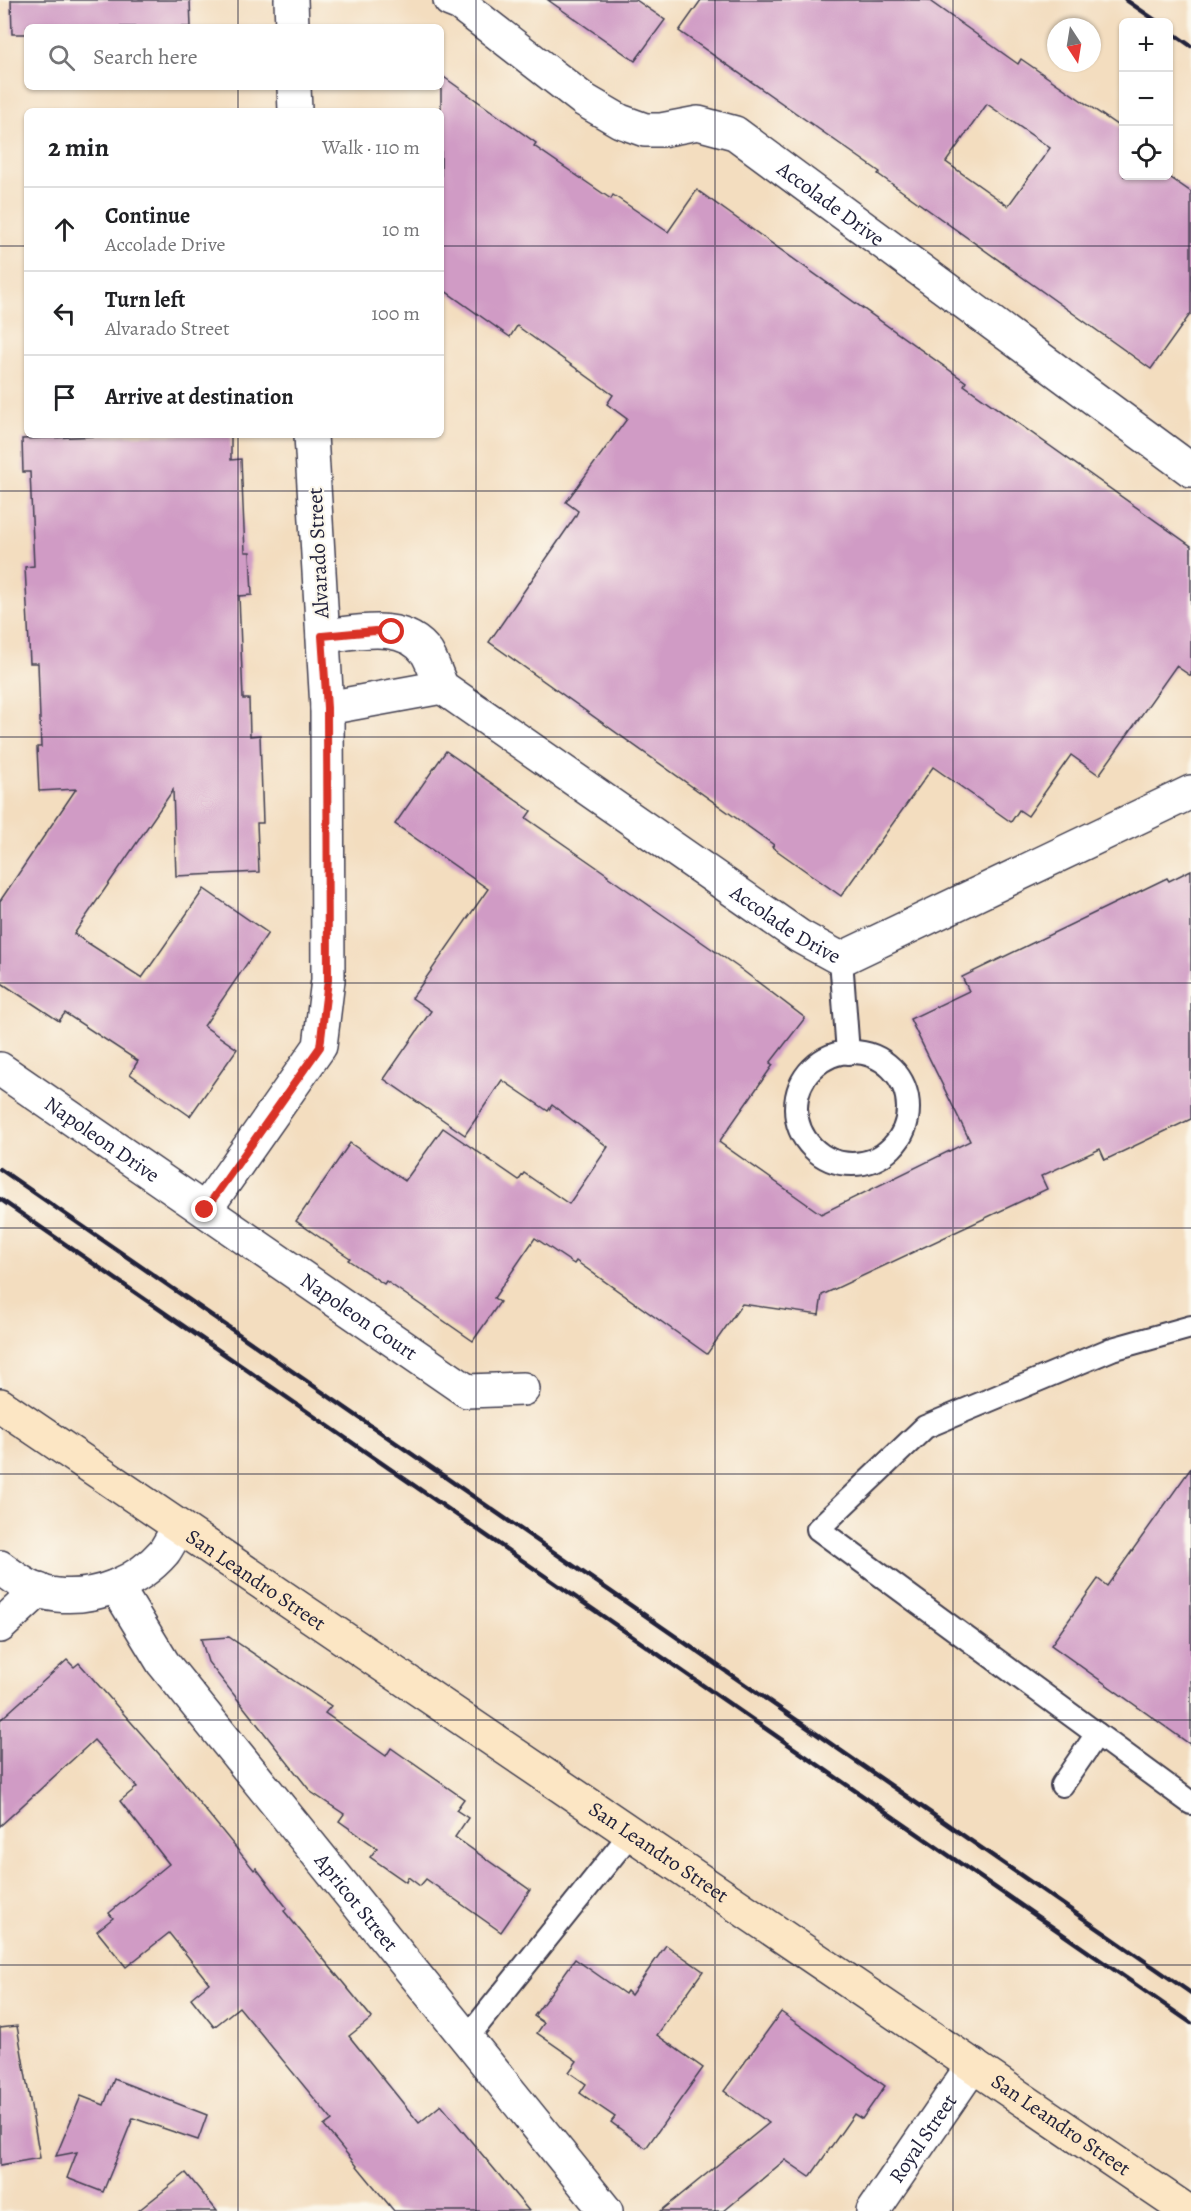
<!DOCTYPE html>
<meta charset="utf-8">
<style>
body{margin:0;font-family:Alegreya,serif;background:#f6f6f6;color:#202124}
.controls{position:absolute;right:18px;top:18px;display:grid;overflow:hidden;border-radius:9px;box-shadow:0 2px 4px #0004}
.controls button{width:54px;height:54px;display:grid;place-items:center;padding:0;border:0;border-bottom:2px solid #e0e0e0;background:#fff;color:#202124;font:30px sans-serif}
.compass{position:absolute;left:1047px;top:18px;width:54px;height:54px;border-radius:50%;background:#fff;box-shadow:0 2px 4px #0004;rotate:168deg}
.stop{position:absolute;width:18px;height:18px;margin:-14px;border:4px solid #d93025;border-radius:50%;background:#fff}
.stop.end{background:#d93025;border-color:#fff;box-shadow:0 2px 6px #0008}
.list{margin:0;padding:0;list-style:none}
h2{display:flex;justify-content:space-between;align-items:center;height:78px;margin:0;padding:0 24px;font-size:26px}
h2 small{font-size:20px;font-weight:400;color:#757577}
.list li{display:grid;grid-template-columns:39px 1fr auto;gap:18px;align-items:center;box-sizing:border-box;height:84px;padding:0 24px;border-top:2px solid #e0e0e0}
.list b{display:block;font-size:22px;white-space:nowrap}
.list p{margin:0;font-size:20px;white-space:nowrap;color:#757577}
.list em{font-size:20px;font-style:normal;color:#757577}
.icon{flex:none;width:33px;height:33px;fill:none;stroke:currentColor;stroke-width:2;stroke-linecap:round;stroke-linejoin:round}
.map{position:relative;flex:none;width:1191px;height:2211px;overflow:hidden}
.search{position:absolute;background:#fff;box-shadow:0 2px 4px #0004;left:24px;top:24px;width:420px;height:66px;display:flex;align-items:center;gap:15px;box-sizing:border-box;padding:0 21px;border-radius:9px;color:#757577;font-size:22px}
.panel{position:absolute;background:#fff;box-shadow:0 2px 4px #0004;left:24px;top:108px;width:420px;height:330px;border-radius:9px}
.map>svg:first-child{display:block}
.building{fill:#d09bc5;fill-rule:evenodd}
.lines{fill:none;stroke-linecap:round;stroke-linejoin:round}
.service-casing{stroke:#413e4f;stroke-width:26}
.minor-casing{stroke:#413e4f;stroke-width:36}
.tertiary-casing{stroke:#413e4f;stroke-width:36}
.secondary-casing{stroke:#413e4f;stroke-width:36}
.service{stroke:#fff;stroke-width:22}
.minor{stroke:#fff;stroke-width:33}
.tertiary{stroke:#fff;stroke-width:33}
.secondary{stroke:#fce6c4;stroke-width:33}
.rail{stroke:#22223b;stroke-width:4.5}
.route{stroke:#d93025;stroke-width:8}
.grid{fill:none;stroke:#22223b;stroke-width:1.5;stroke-opacity:0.55}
.labels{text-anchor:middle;stroke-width:4.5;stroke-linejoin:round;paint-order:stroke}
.street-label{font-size:21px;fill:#22223b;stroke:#fbf7ec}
</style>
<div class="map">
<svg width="1191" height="2211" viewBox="0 0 1191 2211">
<rect width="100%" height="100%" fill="#fbf7ec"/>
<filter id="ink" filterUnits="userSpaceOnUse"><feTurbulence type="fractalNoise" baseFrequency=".0167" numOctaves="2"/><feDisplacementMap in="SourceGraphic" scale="12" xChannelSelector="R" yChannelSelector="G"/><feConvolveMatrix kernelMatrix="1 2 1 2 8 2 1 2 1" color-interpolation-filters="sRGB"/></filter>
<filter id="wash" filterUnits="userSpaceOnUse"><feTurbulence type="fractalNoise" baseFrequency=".008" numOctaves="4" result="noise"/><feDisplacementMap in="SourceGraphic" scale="24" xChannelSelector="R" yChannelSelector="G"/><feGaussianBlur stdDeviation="1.35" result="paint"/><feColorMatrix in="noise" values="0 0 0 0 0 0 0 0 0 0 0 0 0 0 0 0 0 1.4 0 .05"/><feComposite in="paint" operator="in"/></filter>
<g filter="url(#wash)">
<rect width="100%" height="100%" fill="#f3ddbf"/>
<g id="blocks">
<g class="building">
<path d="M11,0H190L191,27H27V34H12Z"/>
<path d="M548,0H636L665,20L635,61Z"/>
<path d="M701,0H928L1018,64L1021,59L1124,130V176H1168L1191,192V313L1151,369L878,174L880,172L679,31ZM987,104L1050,148L1008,206L946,162Z"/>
<path d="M441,75L536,143L534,146L611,199L613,195L668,232L697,190L966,382L964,385L1191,546V676L1176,666L1099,775L1071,755L1028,816L1019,810L1011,822L933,767L841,896L772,847L774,845L489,642L575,517L578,511L566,502L627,419L607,404L613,395L517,326L510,337L441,288Z"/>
<path d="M125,435H231V460L241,459L245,552H250L252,595L239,596L243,699H249L250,736L260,735L263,823H257L259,872L176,876L173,790L74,934L142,978L204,889L268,933L204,1026L237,1049L190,1116L130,1074L138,1061L65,1013L59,1021L0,982V901L76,789L39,791L37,747H41L38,663H30L25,567L34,566L30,472H23L22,439Z"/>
<path d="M446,751L531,811L526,818L608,875L607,876L742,970L805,1018L770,1063L773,1065L719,1142L821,1214L970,1141L910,1019L969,991L962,977L1167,878L1169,881L1191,870V1119L1105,1160L1100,1149L1041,1176L1047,1189L822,1295L819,1315L742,1304L707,1354L576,1261L574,1264L535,1238L494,1298L500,1302L473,1341L386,1281L384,1284L348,1260L350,1258L296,1221L350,1143L405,1181L443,1128L519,1180L524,1173L569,1204L608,1147L552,1105L548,1111L502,1080L465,1135L384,1079L431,1011L412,998L488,889L395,824Z"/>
<path d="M1191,1468V1745L1051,1645L1098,1579L1107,1586Z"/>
<path d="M229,1637L331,1706L325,1713L386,1756L391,1748L464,1799L456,1810L468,1818L455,1837L530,1890L501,1932L426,1879L420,1886L408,1877L406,1882L370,1857L377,1848L339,1821L344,1814L311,1792L208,1662L201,1639Z"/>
<path d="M67,1660L74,1667L79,1663L167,1763L254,1870L256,1868L287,1908L284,1911L372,2018L349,2036L419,2123L441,2105L529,2211H394L324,2126L332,2120L239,2007L214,2027L191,1998L209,1983L169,1933L126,1967L97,1931L113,1918L109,1913L169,1864L120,1801L137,1787L94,1740L0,1826V1720Z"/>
<path d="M666,1945L703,1971L657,2035L703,2068L646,2148L611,2122L615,2117L580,2093L586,2084L569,2072L577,2061L537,2033L544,2023L534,2016L575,1959L625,1994L627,1991L631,1995Z"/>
<path d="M781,2012L885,2086L862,2119L854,2114L810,2177L785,2160L724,2211H661L769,2123L724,2091Z"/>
<path d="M17,2026L40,2158L0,2165V2028Z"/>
<path d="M114,2079L207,2115L198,2140L133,2118L103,2192L67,2178L77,2152L56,2156L81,2096L104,2105Z"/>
<path d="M186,2173L217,2211H138Z"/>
</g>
</g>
</g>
<g filter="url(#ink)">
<use href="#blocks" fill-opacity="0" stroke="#413e4f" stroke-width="1.5"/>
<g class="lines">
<defs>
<g id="service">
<path d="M841,959L848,1053"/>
<circle cx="852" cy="1108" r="56"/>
<path d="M1191,1327L1112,1349L925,1427L818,1529L1191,1803"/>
<path d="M1062,1785L1097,1734"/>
<path d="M467,2038L631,1833"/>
</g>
<g id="minor">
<path d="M291,0L292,27"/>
<path id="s1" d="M450,0L460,4L584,100L620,121L645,130H661L698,123L735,133L1191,470"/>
<path d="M294,87L295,111"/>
<path id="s2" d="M323,636C356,633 404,620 427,653C433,663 437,677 442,687L799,936L841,959L1191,792"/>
<path d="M327,708L442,687"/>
<path id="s3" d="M0,1069L467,1391L523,1389"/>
<path d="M205,1210L320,1046L328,980L327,708L311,435"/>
<path id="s4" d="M116,1586L163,1663L606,2211"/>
<path d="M0,1626L39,1590"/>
<path id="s5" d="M873,2211L973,2065"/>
</g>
<path id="tertiary" d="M0,1567C17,1580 35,1593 57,1595C96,1599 138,1582 164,1552C169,1545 173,1536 178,1528"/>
<g id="secondary">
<path id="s6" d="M0,1405C394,1676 793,1940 1187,2211"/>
</g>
</defs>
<use href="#service" class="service-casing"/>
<use href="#minor" class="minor-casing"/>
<use href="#tertiary" class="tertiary-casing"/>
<use href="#secondary" class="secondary-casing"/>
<use href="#service" class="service"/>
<use href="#minor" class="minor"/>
<use href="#tertiary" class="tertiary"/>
<use href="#secondary" class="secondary"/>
<g class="rail">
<path d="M1126,0L1158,22"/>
<path d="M1168,30L1191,46"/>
<path d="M0,1169L1191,1993"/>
<path d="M0,1199L1191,2023"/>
</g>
</g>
</g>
<g class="lines" filter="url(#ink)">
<path class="route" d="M205,1210L320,1047L328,980L327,708L322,636L375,631L392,632"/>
</g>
<path class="grid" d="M238,0V27M476,0V2211M715,0V2211M953,0V2211M238,87V111M0,246H27M441,246H1191M238,435V2211M0,491H1191M0,737H1191M0,983H1191M0,1228H1191M0,1474H1191M0,1720H1191M0,1965H1191"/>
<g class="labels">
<g class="street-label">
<text dy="7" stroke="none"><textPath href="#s1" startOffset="447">Accolade Drive</textPath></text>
<text transform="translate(318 553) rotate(-93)" y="7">Alvarado Street</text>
<text dy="7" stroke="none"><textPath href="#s2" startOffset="566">Accolade Drive</textPath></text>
<text dy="7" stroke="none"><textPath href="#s3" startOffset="124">Napoleon Drive</textPath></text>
<text dy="7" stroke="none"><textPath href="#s3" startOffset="436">Napoleon Court</textPath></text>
<text dy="7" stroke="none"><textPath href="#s6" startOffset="310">San Leandro Street</textPath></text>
<text dy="7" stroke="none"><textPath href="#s6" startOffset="796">San Leandro Street</textPath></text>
<text dy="7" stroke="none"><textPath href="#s4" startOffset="398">Apricot Street</textPath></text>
<text dy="7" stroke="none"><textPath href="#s6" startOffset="1282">San Leandro Street</textPath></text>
<text dy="7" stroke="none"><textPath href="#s5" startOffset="88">Royal Street</textPath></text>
</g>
</g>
</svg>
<div class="controls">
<button>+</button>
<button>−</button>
<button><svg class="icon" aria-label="locate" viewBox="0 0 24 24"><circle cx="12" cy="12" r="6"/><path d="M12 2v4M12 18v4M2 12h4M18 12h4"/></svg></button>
</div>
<svg class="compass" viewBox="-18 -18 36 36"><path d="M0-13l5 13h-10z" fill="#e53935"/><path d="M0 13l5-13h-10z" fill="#757577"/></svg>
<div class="stop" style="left:392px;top:632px"></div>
<div class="stop end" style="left:205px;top:1210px"></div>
<div class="search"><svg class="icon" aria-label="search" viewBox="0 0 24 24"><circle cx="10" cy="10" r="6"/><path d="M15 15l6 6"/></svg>Search here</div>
<section class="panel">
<h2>2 min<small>Walk · 110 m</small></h2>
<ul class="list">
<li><svg class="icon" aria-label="ahead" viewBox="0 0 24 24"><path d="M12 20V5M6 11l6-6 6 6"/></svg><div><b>Continue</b><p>Accolade Drive</p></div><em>10 m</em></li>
<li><svg class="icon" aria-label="left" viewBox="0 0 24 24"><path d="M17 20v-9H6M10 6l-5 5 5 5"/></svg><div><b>Turn left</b><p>Alvarado Street</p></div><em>100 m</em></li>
<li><svg class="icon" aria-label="arrive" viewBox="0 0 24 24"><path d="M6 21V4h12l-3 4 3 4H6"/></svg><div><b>Arrive at destination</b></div></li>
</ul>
</section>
</div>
